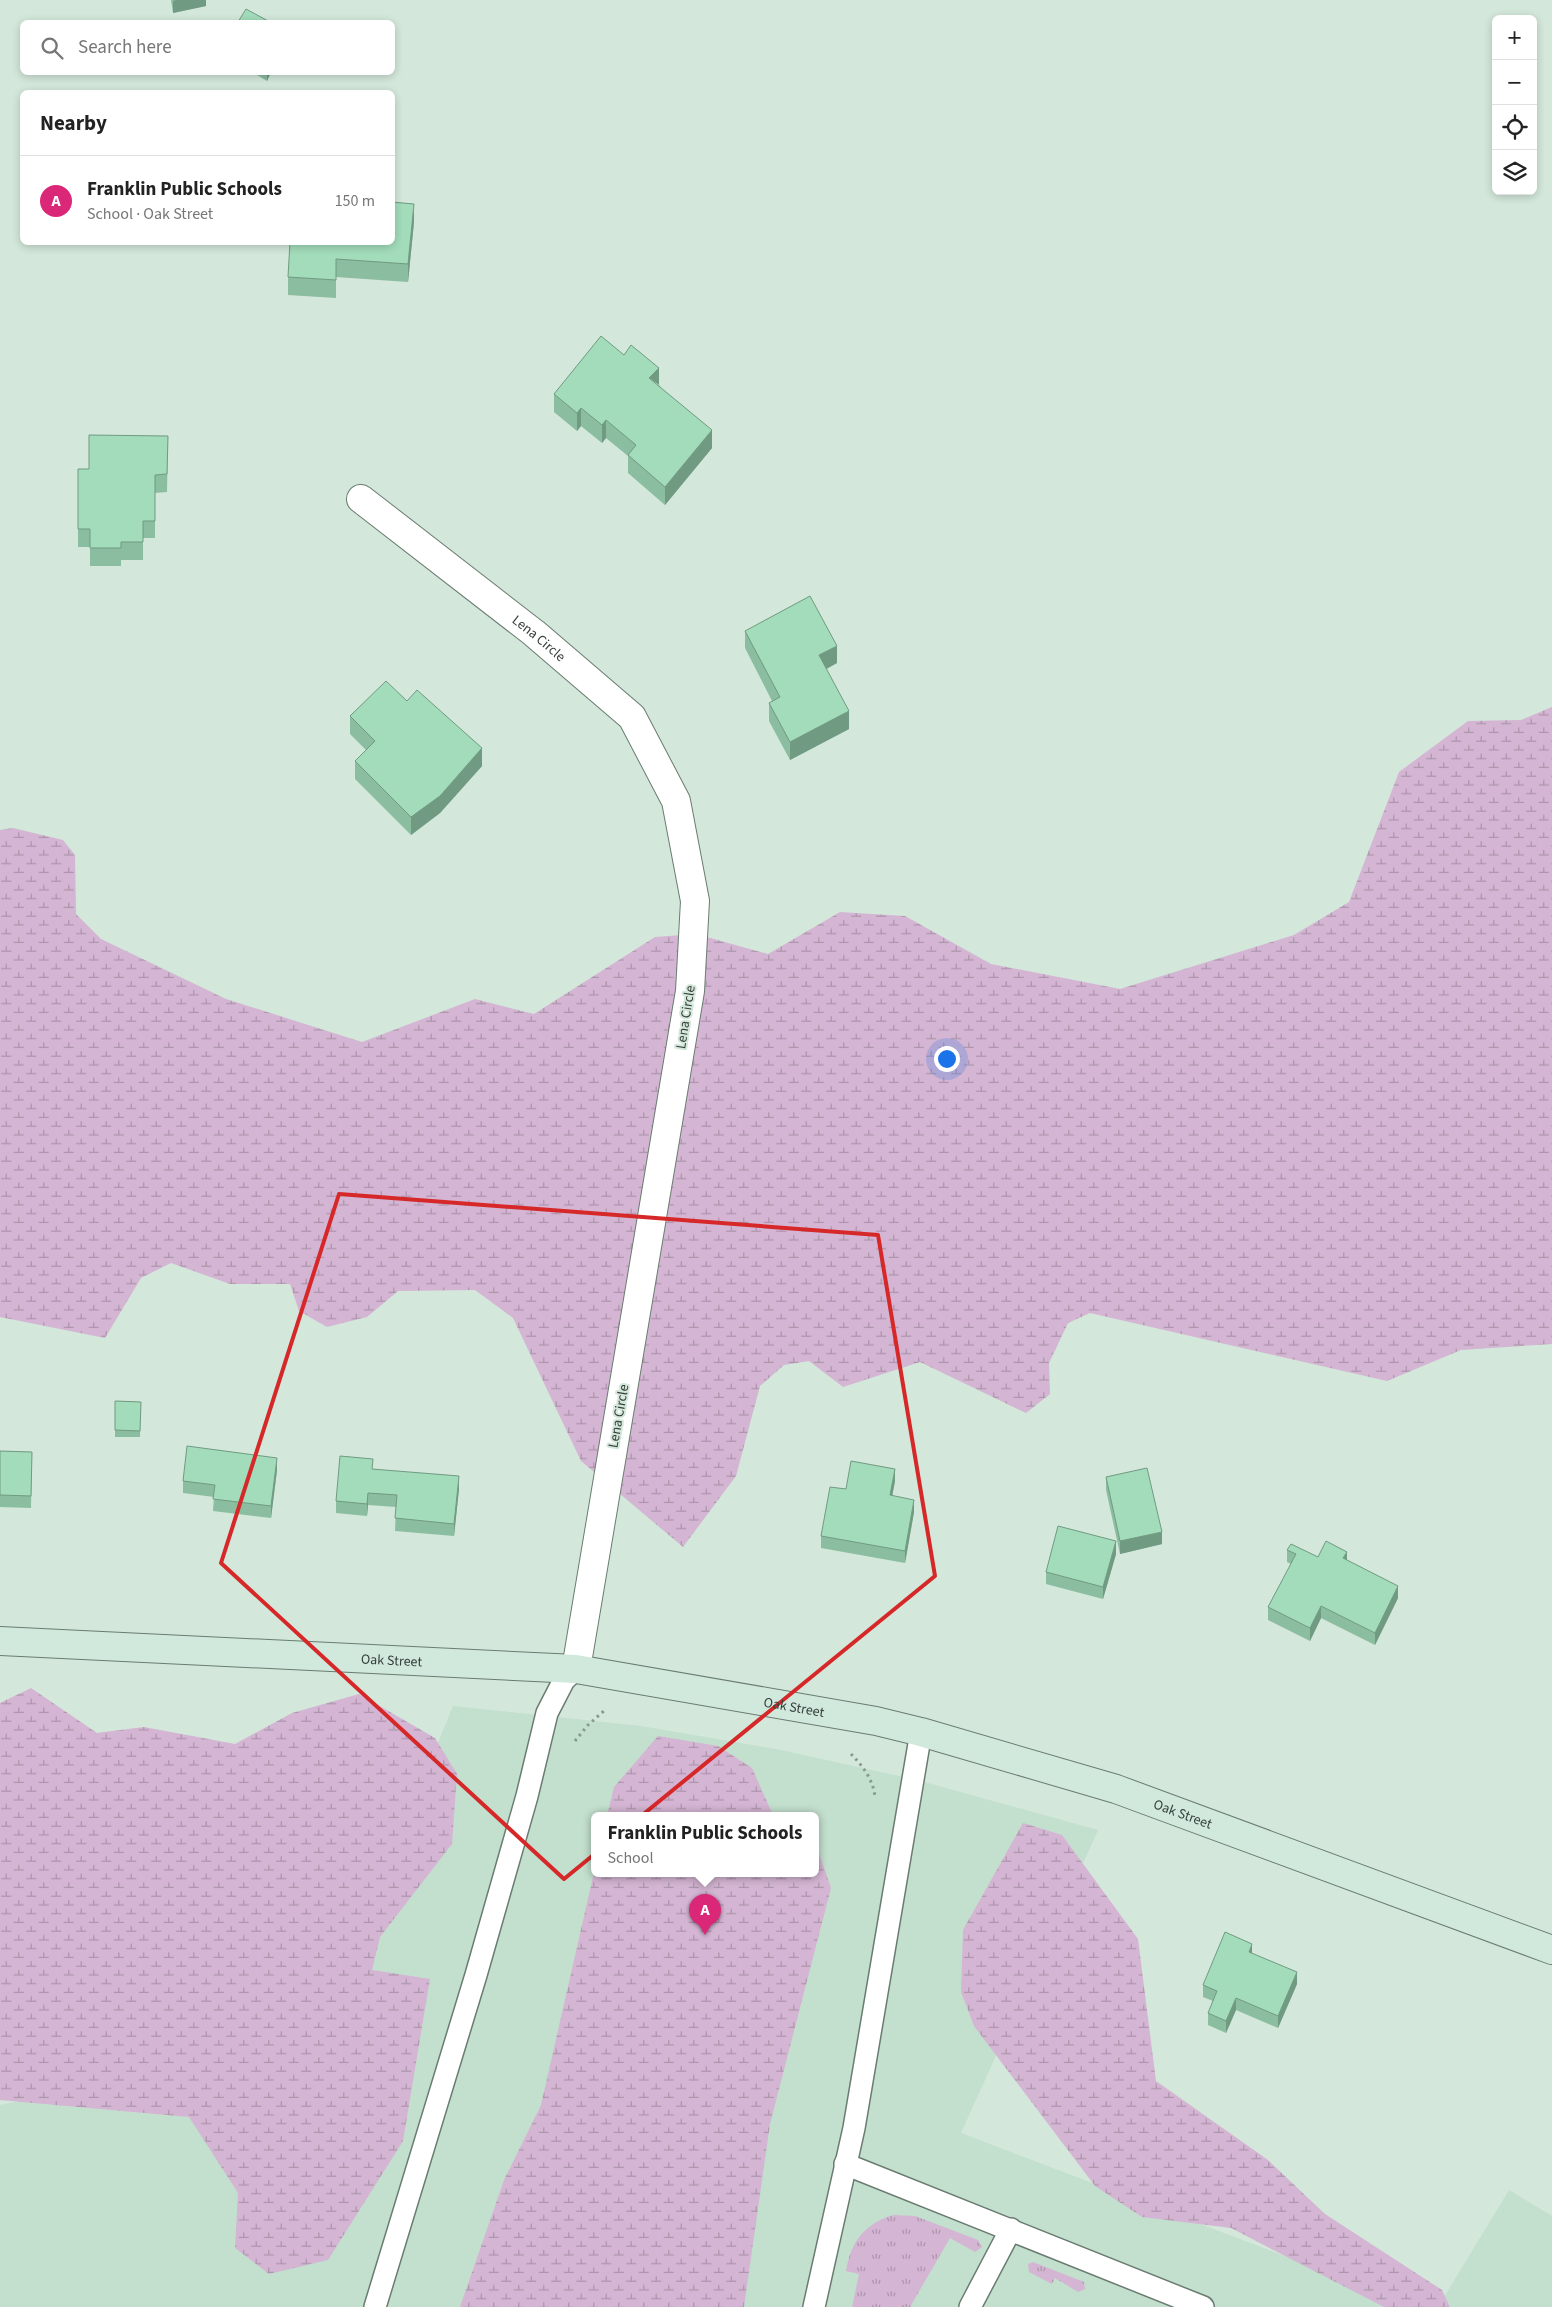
<!DOCTYPE html>
<meta charset="utf-8">
<style>
body{margin:0;font-family:"Source Sans 3",sans-serif;background:#f2f2f2;color:#222}
.controls{position:absolute;right:15px;top:15px;display:grid;overflow:hidden;border-radius:8px;box-shadow:0 2px 8px #0003}
.controls button{width:45px;height:45px;display:grid;place-items:center;padding:0;border:0;border-bottom:1px solid #e0e0e0;background:#fff;color:#222;font:25px sans-serif}
.you{position:absolute;left:946px;top:1058px;width:18px;height:18px;margin:-12px;border:4px solid #fff;border-radius:50%;background:#1a73e8;box-shadow:0 0 0 8px #1a73e833}
.badge{display:grid;place-items:center;width:32px;height:32px;border-radius:50%;background:#db2777;color:#fff;font-size:16px;font-weight:700}
.pin{position:absolute;translate:-50% -41px;filter:drop-shadow(0 1px 2px #0008)}
.pin::after{content:'';position:absolute;top:26px;width:18px;height:15px;background:inherit;clip-path:polygon(0 0,100% 0,50% 100%)}
.popup{position:absolute;left:591px;top:1812px;width:228px;height:65px;box-sizing:border-box;display:grid;place-content:center;border-radius:8px;background:#fff;filter:drop-shadow(0 1px 4px #0005);font-size:16px;white-space:nowrap;color:#767676}
.popup b{font-size:19px;color:#222}
.popup::after{content:'';position:absolute;left:50%;top:100%;margin-left:-10px;border:10px solid transparent;border-top-color:#fff}
.list{margin:0;padding:0;list-style:none}
h2{display:flex;justify-content:space-between;align-items:center;height:65px;margin:0;padding:0 20px;font-size:21px}
h2 small{font-size:16px;font-weight:400;color:#767676}
.list li{display:grid;grid-template-columns:32px 1fr auto;gap:15px;align-items:center;box-sizing:border-box;height:90px;padding:0 20px;border-top:1px solid #e0e0e0}
.list b{display:block;font-size:19px;white-space:nowrap}
.list p{margin:0;font-size:16px;white-space:nowrap;color:#767676}
.list em{font-size:16px;font-style:normal;color:#767676}
.icon{flex:none;width:28px;height:28px;fill:none;stroke:currentColor;stroke-width:2;stroke-linecap:round;stroke-linejoin:round}
.map{position:relative;flex:none;width:1552px;height:2307px;overflow:hidden}
.search{position:absolute;background:#fff;box-shadow:0 2px 8px #0003;left:20px;top:20px;width:375px;height:55px;display:flex;align-items:center;gap:12px;box-sizing:border-box;padding:0 18px;border-radius:8px;color:#767676;font-size:19px}
.panel{position:absolute;background:#fff;box-shadow:0 2px 8px #0003;left:20px;top:90px;width:375px;height:155px;border-radius:8px}
.map>svg:first-child{display:block}
.built{fill:#c3dfce;fill-rule:evenodd}
.grass{fill:url(#grass-tufts)}
.wetland{fill:url(#wetland-marsh)}
.lines{fill:none;stroke-linecap:round;stroke-linejoin:round}
.service-casing{stroke:#6a7c71;stroke-width:24}
.minor-casing{stroke:#6a7c71;stroke-width:30}
.secondary-casing{stroke:#6a7c71;stroke-width:30}
.path{stroke:#8a998f;stroke-width:3;stroke-dasharray:2.5 4;stroke-linecap:butt}
.service{stroke:#fff;stroke-width:21}
.minor{stroke:#fff;stroke-width:28}
.secondary{stroke:#d0e9dc;stroke-width:28}
.wall{fill:#8bbda0}
.shaded-wall{fill:#719a82}
.building{fill:#a2dcba;stroke:#719a82}
.marked{fill:none;stroke:#d62828;stroke-width:4;stroke-linejoin:round}
.labels{text-anchor:middle;stroke-width:4;stroke-linejoin:round;paint-order:stroke}
.street-label{font-size:14px;fill:#373f3a;stroke:#d3e7da}
</style>
<div class="map">
<svg width="1552" height="2307" viewBox="0 0 1552 2307">
<defs>
<pattern id="grass-tufts" width="24" height="20" patternUnits="userSpaceOnUse" patternTransform="scale(1.25)"><rect width="24" height="20" fill="#d4b5d3"/><path d="M3 7l-1-3M5 7V3M7 7l1-3M15 17l-1-3M17 17v-4M19 17l1-3" fill="none" stroke="#ad95ac"/></pattern>
<pattern id="wetland-marsh" width="20" height="14" patternUnits="userSpaceOnUse" patternTransform="scale(1.25)"><rect width="20" height="14" fill="#d4b5d3"/><path d="M1 5h8M5 5V1M11 12h8M15 12V8" fill="none" stroke="#ad95ac"/></pattern>
</defs>
<rect width="100%" height="100%" fill="#d3e7da"/>
<g class="built">
<path d="M453,1706L641,1726L781,1750L917,1780L1098,1830L961,2133L1419,2307H0V2105L316,2040ZM595,1816H815V1874H595Z"/>
<path d="M1509,2190L1552,2216V2307H1438Z"/>
</g>
<g class="grass">
<path d="M893,2215L915,2216L978,2240L982,2247L975,2252L950,2238L910,2307H852L859,2274L846,2271C851,2242 864,2224 893,2215Z"/>
<path d="M1033,2262L1084,2282L1085,2289L1078,2292L1055,2278L1052,2284L1029,2272L1028,2264Z"/>
</g>
<g class="wetland">
<path d="M1552,707V1344L1461,1350L1387,1381L1090,1313L1068,1323L1049,1363L1050,1394L1026,1413L920,1362L843,1387L809,1361L784,1365L760,1386L736,1476L683,1547L581,1461L513,1318L475,1290L398,1291L367,1317L327,1327L299,1311L290,1284H230L171,1263L141,1278L105,1338L0,1317V830L13,828L63,840L75,855L76,914L101,939L226,999L362,1042L475,999L534,1014L655,937L696,934L768,954L840,912L905,916L991,964L1120,989L1294,935L1349,902L1399,772L1468,721L1521,720Z"/>
<path d="M31,1688L97,1733L144,1727L235,1744L292,1713L359,1694L435,1738L457,1774L452,1844L380,1937L372,1970L430,1979L403,2141L328,2260L269,2274L235,2248L238,2193L189,2117L0,2100V1703Z"/>
<path d="M658,1736L718,1746L752,1768L772,1813L778,1816H607L614,1787Z"/>
<path d="M1023,1823L1062,1835L1138,1939L1156,2081L1268,2160L1325,2214L1442,2290L1450,2307H1384L1231,2228L1142,2217L1095,2186L974,2026L961,1992L963,1930Z"/>
<path d="M815,1842L831,1888L770,2124L744,2307H460L504,2180L541,2105L595,1868V1874H815Z"/>
</g>
<g class="lines">
<defs>
<g id="service">
<path d="M845,2164L1203,2307"/>
<path d="M375,2307L476,1975L527,1796L547,1713L564,1680L576,1669"/>
<path d="M814,2307L854,2128L921,1732"/>
<path d="M970,2307L1011,2229"/>
</g>
<g id="minor">
<path id="s1" d="M361,499L534,633L632,717L676,801L695,901L690,991L576,1669"/>
</g>
<g id="secondary">
<path id="s2" d="M0,1641L576,1669L876,1721L921,1732L1116,1789L1552,1950"/>
</g>
</defs>
<use href="#service" class="service-casing"/>
<use href="#minor" class="minor-casing"/>
<use href="#secondary" class="secondary-casing"/>
<g class="path">
<path d="M575,1741L588,1725L605,1710"/>
<path d="M851,1754C863,1766 874,1781 875,1798"/>
</g>
<use href="#service" class="service"/>
<use href="#minor" class="minor"/>
<use href="#secondary" class="secondary"/>
</g>
<g class="wall">
<path d="M171,0H206V6L173,13Z"/>
<path d="M252,72H271L267,81Z"/>
<path d="M414,222L408,282L336,277V298L288,295V277Z"/>
<path d="M659,385L712,448L665,505L628,473V456L606,438L602,443L581,426L577,431L554,412V394Z"/>
<path d="M168,436L167,492L155,493V538H143V560H121V566H90V547H78V469H89Z"/>
<path d="M745,631L837,663L826,669L849,729L790,760L769,721V703L772,701L745,648Z"/>
<path d="M407,701L482,766L440,813L411,835L355,779V761L366,750L350,734V716Z"/>
<path d="M115,1401L141,1402L140,1437H115Z"/>
<path d="M0,1451L32,1452L31,1508L0,1507Z"/>
<path d="M373,1469L459,1489L454,1536L395,1531L396,1507L368,1505L367,1516L336,1513V1501Z"/>
<path d="M277,1470L271,1518L213,1511L214,1497L183,1493V1481Z"/>
<path d="M1106,1477L1162,1544L1120,1554L1106,1490Z"/>
<path d="M895,1481L892,1496L914,1512L905,1563L821,1548V1536L846,1489Z"/>
<path d="M1287,1550L1318,1557L1347,1560L1398,1598L1375,1645L1321,1618L1310,1641L1268,1620V1607L1291,1564L1287,1562Z"/>
<path d="M1116,1554L1103,1599L1046,1584V1572Z"/>
<path d="M1252,1953L1297,1984L1278,2028L1236,2010L1226,2033L1208,2025V2013L1213,2001L1203,1997V1985Z"/>
</g>
<g class="shaded-wall">
<path d="M176,0H206V6L173,13V1Z"/>
<path d="M267,72H271L267,81Z"/>
<path d="M414,204V222L408,282V264Z"/>
<path d="M659,368V385L649,378Z"/>
<path d="M581,408V426L577,431V413Z"/>
<path d="M606,420V438L602,443V425Z"/>
<path d="M712,430V448L665,505V487Z"/>
<path d="M837,646V663L819,673V655Z"/>
<path d="M849,711V729L790,760V742Z"/>
<path d="M482,748V766L440,813L411,835V817Z"/>
<path d="M277,1458V1470L271,1518V1506Z"/>
<path d="M895,1469V1481L890,1508V1495Z"/>
<path d="M459,1476V1489L454,1536V1524Z"/>
<path d="M368,1493V1505L367,1516V1504Z"/>
<path d="M914,1500V1512L905,1563V1551Z"/>
<path d="M1162,1532V1544L1120,1554V1541Z"/>
<path d="M1116,1541V1554L1103,1599V1587Z"/>
<path d="M1347,1552V1564L1343,1558Z"/>
<path d="M1398,1586V1598L1375,1645V1633Z"/>
<path d="M1321,1606V1618L1310,1641V1628Z"/>
<path d="M1252,1944V1956L1249,1952Z"/>
<path d="M1297,1972V1984L1278,2028V2016Z"/>
<path d="M1236,1998V2010L1226,2033V2021Z"/>
</g>
<g class="building">
<path d="M246,9L270,22H238Z"/>
<path d="M392,202L414,204L408,264L336,259V280L288,277L290,242H392Z"/>
<path d="M601,336L624,355L631,345L659,368L649,378L712,430L665,487L628,455L636,445L606,420L602,425L581,408L577,413L554,394Z"/>
<path d="M89,435L168,436L167,474L155,475V521H143V542H121V548H90V529H78V469H89Z"/>
<path d="M810,596L837,646L819,655L849,711L790,742L769,703L780,697L745,631Z"/>
<path d="M386,681L407,701L417,690L482,748L440,796L411,817L355,761L375,741L350,716Z"/>
<path d="M115,1401L141,1402L140,1431L115,1430Z"/>
<path d="M187,1446L277,1458L271,1506L213,1499L215,1485L183,1481Z"/>
<path d="M0,1451L32,1452L31,1496L0,1495Z"/>
<path d="M340,1456L373,1459L372,1469L459,1476L454,1524L395,1518L397,1495L368,1493L367,1504L336,1501Z"/>
<path d="M851,1461L895,1469L890,1495L914,1500L905,1551L821,1536L830,1487L846,1489Z"/>
<path d="M1147,1468L1162,1532L1120,1541L1106,1477Z"/>
<path d="M1058,1526L1116,1541L1103,1587L1046,1572Z"/>
<path d="M1326,1541L1347,1552L1343,1558L1398,1586L1375,1633L1321,1606L1310,1628L1268,1607L1296,1554L1287,1550L1291,1544L1318,1557Z"/>
<path d="M1225,1932L1252,1944L1249,1952L1297,1972L1278,2016L1236,1998L1226,2021L1208,2013L1217,1991L1203,1985Z"/>
</g>
<path class="marked" d="M339,1194L878,1235L935,1576L564,1879L221,1563Z"/>
<g class="labels">
<g class="street-label">
<text dy="5" stroke="none"><textPath href="#s1" startOffset="226">Lena Circle</textPath></text>
<text transform="translate(685 1017) rotate(-81)" y="5">Lena Circle</text>
<text transform="translate(618 1416) rotate(-80)" y="5">Lena Circle</text>
<text dy="5" stroke="none"><textPath href="#s2" startOffset="392">Oak Street</textPath></text>
<text dy="5" stroke="none"><textPath href="#s2" startOffset="798">Oak Street</textPath></text>
<text dy="5" stroke="none"><textPath href="#s2" startOffset="1202">Oak Street</textPath></text>
</g>
</g>
</svg>
<div class="controls">
<button>+</button>
<button>−</button>
<button><svg class="icon" aria-label="locate" viewBox="0 0 24 24"><circle cx="12" cy="12" r="6"/><path d="M12 2v4M12 18v4M2 12h4M18 12h4"/></svg></button>
<button><svg class="icon" aria-label="layers" viewBox="0 0 24 24"><path d="M12 4l9 5-9 5-9-5zM3 14l9 5 9-5"/></svg></button>
</div>
<div class="you"></div>
<div class="pin badge" style="left:705px;top:1935px">A</div>
<div class="popup"><b>Franklin Public Schools</b>School</div>
<div class="search"><svg class="icon" aria-label="search" viewBox="0 0 24 24"><circle cx="10" cy="10" r="6"/><path d="M15 15l6 6"/></svg>Search here</div>
<section class="panel">
<h2>Nearby<small></small></h2>
<ul class="list">
<li><span class="badge">A</span><div><b>Franklin Public Schools</b><p>School · Oak Street</p></div><em>150 m</em></li>
</ul>
</section>
</div>
